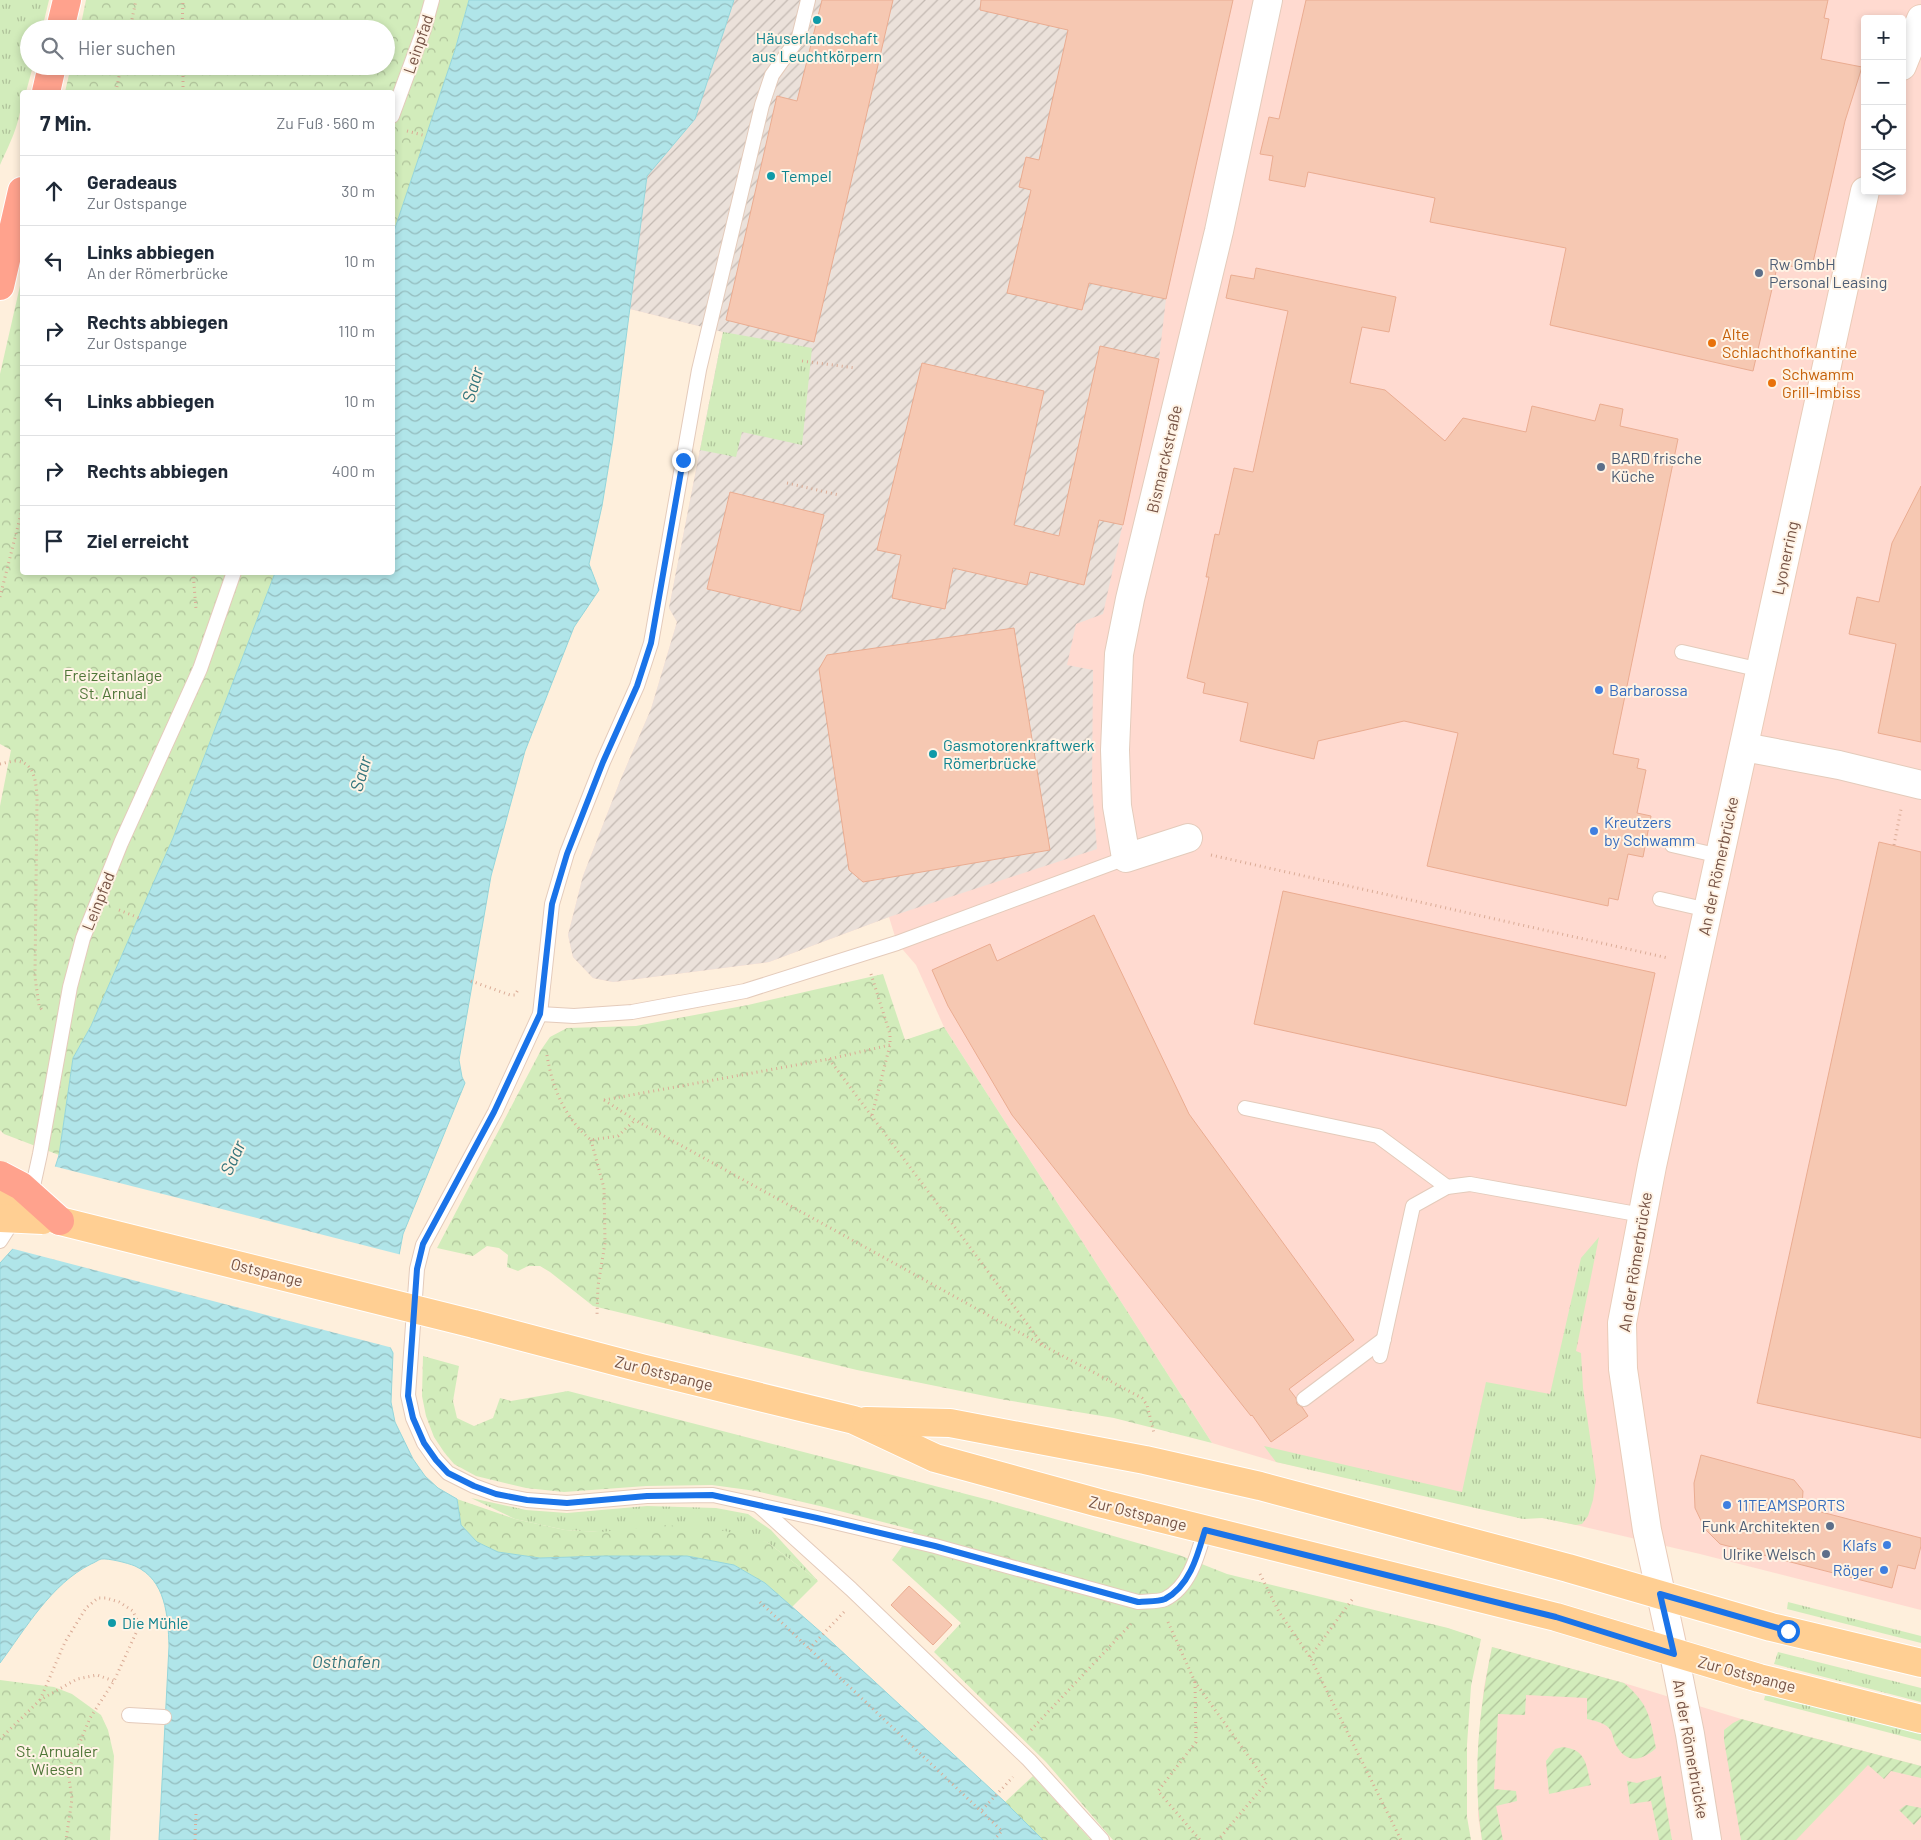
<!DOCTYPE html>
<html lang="de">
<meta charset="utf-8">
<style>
body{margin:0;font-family:Barlow,sans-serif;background:#f6f6f7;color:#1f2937}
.controls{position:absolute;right:15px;top:15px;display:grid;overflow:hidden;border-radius:5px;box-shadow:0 2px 8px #0003}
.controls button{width:45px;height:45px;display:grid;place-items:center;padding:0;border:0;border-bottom:1px solid #e0e1e3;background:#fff;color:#1f2937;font:25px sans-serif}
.stop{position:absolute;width:15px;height:15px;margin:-11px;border:4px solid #1a73e8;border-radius:50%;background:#fff}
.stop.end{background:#1a73e8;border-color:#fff;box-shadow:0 1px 5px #0008}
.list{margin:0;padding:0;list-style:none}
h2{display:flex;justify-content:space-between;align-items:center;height:65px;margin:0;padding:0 20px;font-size:21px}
h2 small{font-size:16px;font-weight:400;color:#747a83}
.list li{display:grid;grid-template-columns:32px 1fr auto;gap:15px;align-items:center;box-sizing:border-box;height:70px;padding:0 20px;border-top:1px solid #e0e1e3}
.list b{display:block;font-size:19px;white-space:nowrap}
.list p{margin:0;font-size:16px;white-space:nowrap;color:#747a83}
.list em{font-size:16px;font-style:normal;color:#747a83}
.icon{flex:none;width:28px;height:28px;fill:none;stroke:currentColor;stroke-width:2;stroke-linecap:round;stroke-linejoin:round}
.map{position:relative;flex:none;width:1921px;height:1840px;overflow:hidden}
.search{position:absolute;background:#fff;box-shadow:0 2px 8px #0003;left:20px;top:20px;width:375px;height:55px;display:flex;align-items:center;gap:12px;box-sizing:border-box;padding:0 18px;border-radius:28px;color:#747a83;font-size:19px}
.panel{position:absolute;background:#fff;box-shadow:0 2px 8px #0003;left:20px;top:90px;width:375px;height:485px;border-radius:5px}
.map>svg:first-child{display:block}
.commercial{fill:#ffdad0;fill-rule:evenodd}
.industrial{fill:url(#industrial-furrows)}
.grass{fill:url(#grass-tufts)}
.forest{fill:url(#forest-crowns)}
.garden{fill:url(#garden-furrows)}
.water{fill:url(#water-waves);stroke:#95d6db}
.pier{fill:#feefdc}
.building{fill:#f6c8b2;stroke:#eaac91}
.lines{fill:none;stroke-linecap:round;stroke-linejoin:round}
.lane-casing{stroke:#e4cbbb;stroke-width:16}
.street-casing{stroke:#e4cbbb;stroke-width:30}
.secondary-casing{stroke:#eacbb8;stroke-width:30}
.primary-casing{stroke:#fff;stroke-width:30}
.highway-casing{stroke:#fff;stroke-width:30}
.path{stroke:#daab96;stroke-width:3;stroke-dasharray:1 4;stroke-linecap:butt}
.lane{stroke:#fff;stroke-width:14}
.street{stroke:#fff;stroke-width:28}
.secondary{stroke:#fff;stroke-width:28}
.primary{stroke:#ffcf93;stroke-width:28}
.highway{stroke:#ffa28d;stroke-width:28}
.primary-bridge-casing{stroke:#fff;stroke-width:30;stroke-linecap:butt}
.highway-bridge-casing{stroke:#fff;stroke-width:30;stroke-linecap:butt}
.primary-bridge{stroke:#ffcf93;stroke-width:28}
.highway-bridge{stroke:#ffa28d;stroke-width:28}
.route{stroke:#1a73e8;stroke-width:6}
.culture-dot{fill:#0f9aa8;stroke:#fff3e5;stroke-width:2}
.service-dot{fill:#5c6f8a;stroke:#fff3e5;stroke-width:2}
.food-dot{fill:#e8710a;stroke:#fff3e5;stroke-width:2}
.shop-dot{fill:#3f7fe0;stroke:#fff3e5;stroke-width:2}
.labels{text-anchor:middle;stroke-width:4;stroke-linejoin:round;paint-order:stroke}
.culture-label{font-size:16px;fill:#0d838f;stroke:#fff3e5;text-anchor:start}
.street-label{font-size:16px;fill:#755244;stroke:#fff3e5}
.service-label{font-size:16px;fill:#4e5e75;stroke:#fff3e5;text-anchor:start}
.food-label{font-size:16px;fill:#c56008;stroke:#fff3e5;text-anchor:start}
.park-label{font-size:16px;fill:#4f7638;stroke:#fff3e5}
.shop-label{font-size:16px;fill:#366cbe;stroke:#fff3e5;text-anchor:start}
.water-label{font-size:18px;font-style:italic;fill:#36767d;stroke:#fff3e5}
</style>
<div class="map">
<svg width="1921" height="1840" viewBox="0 0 1921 1840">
<defs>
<pattern id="industrial-furrows" width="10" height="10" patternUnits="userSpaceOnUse" patternTransform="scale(1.25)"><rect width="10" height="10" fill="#ebe1da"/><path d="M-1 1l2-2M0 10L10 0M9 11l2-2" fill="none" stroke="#c3b9b2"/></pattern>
<pattern id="grass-tufts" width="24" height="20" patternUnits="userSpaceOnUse" patternTransform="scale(1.25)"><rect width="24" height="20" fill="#d2ecbb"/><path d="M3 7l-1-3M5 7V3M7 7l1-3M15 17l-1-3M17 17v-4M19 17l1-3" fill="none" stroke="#afc29a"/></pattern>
<pattern id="forest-crowns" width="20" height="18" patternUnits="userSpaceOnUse" patternTransform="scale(1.25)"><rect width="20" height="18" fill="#d2ecbb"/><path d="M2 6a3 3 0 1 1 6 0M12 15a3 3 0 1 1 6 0" fill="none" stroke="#afc29a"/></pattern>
<pattern id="garden-furrows" width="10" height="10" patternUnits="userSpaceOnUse" patternTransform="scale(1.25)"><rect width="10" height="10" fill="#d2ecbb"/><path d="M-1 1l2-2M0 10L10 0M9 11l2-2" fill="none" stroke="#afc29a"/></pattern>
<pattern id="water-waves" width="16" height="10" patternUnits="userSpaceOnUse" patternTransform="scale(1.25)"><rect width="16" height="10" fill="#b0e5e9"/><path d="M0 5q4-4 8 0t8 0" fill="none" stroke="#94bcbe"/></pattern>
</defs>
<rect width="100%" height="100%" fill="#feefdc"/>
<g class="commercial">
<path d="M734,0H1921V1610L1700,1554L1576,1525L1276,1462L1212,1443L944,1027L916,965L897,943L889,917L769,962L613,982L593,978L573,957L568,935L583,876L620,781L651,709L677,622L669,608L723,332L630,309L647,176L695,119ZM1865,19H1902V191H1865Z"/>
<path d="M1492,1647L1624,1683L1741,1719L1921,1766V1840H1482L1478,1816V1746L1484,1687Z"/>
</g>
<path class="industrial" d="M734,0H1233L1166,299L1159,359L1103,614L1076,624L1067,665L1093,670L1092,788L1097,849L889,917L769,962L613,982L593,978L573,957L568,935L583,876L620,781L651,709L677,622L669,608L723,332L630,309L647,176L695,119Z"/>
<g class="grass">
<path d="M0,0H49L42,29H29V66H33L26,92H22C22,120 11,141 0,165Z"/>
<path d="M723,332L812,348L802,445L742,432L736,457L700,450Z"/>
<path d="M1599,1237L1576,1351L1581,1353L1583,1388L1596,1479L1593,1500L1588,1516L1582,1524L1576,1525L1542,1518L1523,1519L1276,1462L1264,1446L1462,1492L1486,1382L1550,1394L1581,1258Z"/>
<path d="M471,1498L526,1510L567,1513L647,1506L716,1508L748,1514L771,1530L818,1581L767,1542L565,1530L515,1519Z"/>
<path d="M1788,1602L1921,1636V1643L1787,1609Z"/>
<path d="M1778,1652L1921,1688V1702L1774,1664Z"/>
<path d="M1765,1696H1777L1921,1734V1741L1764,1700Z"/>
</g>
<g class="forest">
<path d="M86,0H469L455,50L393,234L392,92H65L71,66H386V29H80Z"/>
<path d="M22,277V572L275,573L173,838L91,1026L73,1058L59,1155L4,1134L0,1130V806L11,750L0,744V374Z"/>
<path d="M883,974L905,1040L944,1027L1212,1443L1114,1418L1000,1399L857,1370L593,1306L550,1272L540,1266H528L518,1271L507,1267L508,1255L499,1248L487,1246L473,1256L437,1248L541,1050L550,1037L567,1028L636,1026L748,1005Z"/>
<path d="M423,1356L459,1366L453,1401L457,1418L474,1426L493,1418L500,1398L511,1401L568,1391L989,1500L1179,1555L1227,1574L1448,1628L1481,1639L1471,1686L1467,1745V1817L1471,1840H1113L1046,1762L934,1652L961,1623L892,1560L914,1530L824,1507L756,1491L712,1485L646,1486L564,1492L526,1488L476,1476L454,1464L444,1452L434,1437L426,1416L422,1396Z"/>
<path d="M457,1499L515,1519L565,1530L601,1532L667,1525L725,1531L767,1542L818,1581L792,1607L765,1583L734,1565L687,1556H604L540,1558L498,1552L477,1542L461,1525Z"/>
<path d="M0,1680L54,1687L72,1694L101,1715L108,1730L114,1756L110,1840H0Z"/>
<path d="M1033,1776L1091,1840H1043L1005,1802Z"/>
</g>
<g class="garden">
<path d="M1492,1647L1624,1683C1649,1704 1650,1717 1656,1748C1641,1762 1625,1764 1615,1743C1613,1739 1613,1735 1611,1731C1607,1723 1595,1721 1587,1719V1698L1526,1695L1525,1715L1498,1714L1494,1789L1516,1791L1517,1801L1496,1806L1503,1840H1482C1472,1776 1479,1709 1492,1647Z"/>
<path d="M1741,1719L1921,1766V1778L1891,1771L1884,1779L1868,1765L1796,1840H1741L1724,1740V1730L1733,1723Z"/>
<path d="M1563,1747C1587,1750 1586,1765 1591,1785L1549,1794L1546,1761L1555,1749Z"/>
<path d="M1661,1776L1672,1840H1659L1651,1801L1630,1804L1627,1781L1637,1783Z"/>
<path d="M1906,1805L1921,1808V1817L1914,1825L1899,1810Z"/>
</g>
<path class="water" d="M469,0H734L695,119L647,176L613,439L602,506L589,564L599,590L574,627L525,751L491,876L459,1060L462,1077L465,1083L403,1234L390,1303L387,1341L393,1353L391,1402L395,1422L413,1459L425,1476L438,1488L457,1499L461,1525L477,1542L498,1552L540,1558L604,1556H687L734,1565L765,1583L823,1634L1005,1802L1043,1840H159L169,1646C168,1616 166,1580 135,1566C128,1563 108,1558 101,1559C98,1560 94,1563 91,1564C51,1584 26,1628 0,1663V1263L19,1242L45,1199L59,1155L73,1058L91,1026L173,838L275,573L392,572L393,234L455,50Z"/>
<path class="pier" d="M53,1166L402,1255L393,1303L390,1341L393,1348L10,1248L17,1241L43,1198Z"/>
<g class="building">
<path d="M822,0H893L814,342L726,320L777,96L797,101Z"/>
<path d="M981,0H1233L1166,299L1089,283L1082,310L1007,293L1031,190L1019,187L1026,157L1039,160L1068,30L980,10Z"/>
<path d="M1306,0H1828L1824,18L1829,19L1821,59L1862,67L1845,121L1811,271L1778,263L1753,371L1550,325L1566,248L1430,222L1435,198L1308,172L1305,187L1269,180L1273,156L1260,154L1269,117L1279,119Z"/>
<path d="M1256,268L1396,297L1389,332L1362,327L1350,383L1385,390L1445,441L1463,418L1526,432L1532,406L1595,421L1600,404L1623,409L1620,426L1678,439L1613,754L1639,759L1637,768L1646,770L1637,813L1651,816L1643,857L1628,854L1618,900L1609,898L1608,906L1427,866L1458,733L1404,721L1318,741L1314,759L1240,741L1248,703L1203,693L1205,683L1187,678L1209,577H1206L1215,534L1219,535L1234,468L1253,472L1288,311L1226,298L1231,275L1254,279Z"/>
<path d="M1100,346L1159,359L1123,525L1099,520L1084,585L1030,572L1027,585L953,568L945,609L892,598L901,555L877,550L922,363L1044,391L1014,525L1059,536Z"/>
<path d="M1921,486V742L1878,733L1896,644L1849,634L1857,597L1879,602L1892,543Z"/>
<path d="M730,492L824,515L800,611L707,589Z"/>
<path d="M1014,628L1050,850L863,882L849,870L819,669L827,655Z"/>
<path d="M1879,842L1921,852V1438L1757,1403Z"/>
<path d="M1283,891L1655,973L1626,1106L1254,1024Z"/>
<path d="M1094,915L1189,1114L1354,1340L1289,1389L1296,1398L1297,1404L1302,1407L1308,1416L1271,1442L1252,1415L1251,1416L1012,1115L948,1006L932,970L990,944L997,961Z"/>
<path d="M1701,1455L1794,1480L1803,1491L1802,1507L1921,1538V1546L1915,1569L1898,1565L1892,1588L1720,1544L1705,1529L1695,1508L1694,1483Z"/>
<path d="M909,1586L952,1625L933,1645L891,1605Z"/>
</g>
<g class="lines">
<defs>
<g id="lane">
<path d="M808,0L799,37L772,75L762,105L699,370L651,643L637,686L603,762L567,853L552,904L540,1014L495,1112L423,1245L417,1269L408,1395L413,1418L424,1443L436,1460L448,1473L474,1486L496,1494L527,1500L567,1503L647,1496L713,1495L817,1518L935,1546L1138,1602C1146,1601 1158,1602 1165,1599C1190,1587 1198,1554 1205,1530"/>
<path d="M392,116L424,29L432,0"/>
<path d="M1682,652L1761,670"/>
<path d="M1672,845L1720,856"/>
<path d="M1660,899L1708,910"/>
<path d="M540,1014L574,1016L632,1012L745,991L897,943L1126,858"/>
<path d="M1245,1108L1378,1136L1447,1187"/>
<path d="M28,1195L33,1186L40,1154L70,987L83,938L121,843L200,669L234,572"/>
<path d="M0,1241L16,1216"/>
<path d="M1380,1356L1413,1206L1447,1187L1470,1184L1642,1215"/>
<path d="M1304,1399L1384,1339"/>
<path d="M758,1505L851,1589L1029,1760L1102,1840"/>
<path d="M129,1715L164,1717"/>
</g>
<g id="street">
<path d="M1744,747L1839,765L1921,785"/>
<path d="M1188,838L1126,858L1117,806L1115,750L1119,654L1130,599L1219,231L1268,0"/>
<path d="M1674,1654L1690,1734L1707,1840"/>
</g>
<g id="secondary">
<path d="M1902,66L1921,19"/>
<path d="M1674,1654L1647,1530L1623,1369L1622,1323L1652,1166L1865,191"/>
</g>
<g id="primary">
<path d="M474,1324L641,1368L854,1420L935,1458L1099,1503L1556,1617L1759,1678L1921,1719"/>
<path d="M866,1421L950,1423L1145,1460L1260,1486L1568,1568L1771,1627L1921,1663"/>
</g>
<g id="highway">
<path d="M60,29L67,0"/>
<path d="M46,92L52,66"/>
<path d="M0,286L22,191"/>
</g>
</defs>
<use href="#lane" class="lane-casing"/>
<use href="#street" class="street-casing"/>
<use href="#secondary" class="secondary-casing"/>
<use href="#primary" class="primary-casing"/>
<use href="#highway" class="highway-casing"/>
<g class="path">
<path d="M130,29L136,0"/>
<path d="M182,29L183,0"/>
<path d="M116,92L121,66"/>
<path d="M183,92V66"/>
<path d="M407,131L426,136"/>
<path d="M802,361L856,368"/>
<path d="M787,483L839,495"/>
<path d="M193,572L196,609"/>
<path d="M0,597L22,510"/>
<path d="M0,764C5,763 11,761 17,761C35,763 36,783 37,797L35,977L39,1006L43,1011"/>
<path d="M1894,845L1901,809"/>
<path d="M1211,855L1668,958"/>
<path d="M119,910L139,918"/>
<path d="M871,974L890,1034V1045L872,1115"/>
<path d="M471,981L510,995H515L519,988"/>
<path d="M547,1055C552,1087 565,1119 591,1140L618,1136L635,1120"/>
<path d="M829,1059L1043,1345"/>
<path d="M604,1100L635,1120L1044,1346L1142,1398L1147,1405L1154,1433"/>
<path d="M604,1100L829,1059L890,1045"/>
<path d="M591,1140L604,1188L605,1243L598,1286L597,1315"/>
<path d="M1260,1574L1279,1612L1310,1657L1401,1840"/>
<path d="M760,1602L1002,1831L994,1840"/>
<path d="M1168,1622L1195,1682L1267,1782L1218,1840"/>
<path d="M809,1649L844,1612"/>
<path d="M1310,1657L1354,1597"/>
<path d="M1195,1682L1196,1742L1158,1791L1200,1840"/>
<path d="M40,1700L65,1642L86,1608L98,1598H106L119,1602L133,1611L137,1620L136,1633L114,1681L90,1718L68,1771L72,1799L66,1840"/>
<path d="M1031,1730L1131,1624"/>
<path d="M0,1739L40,1700L77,1679L97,1675L114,1681"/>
<path d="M982,1810L1013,1777"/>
<path d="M195,1840L196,1813"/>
</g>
<use href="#lane" class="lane"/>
<use href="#street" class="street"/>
<use href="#secondary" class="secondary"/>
<use href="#primary" class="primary"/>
<use href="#highway" class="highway"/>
<defs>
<g id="primary-bridge">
<path d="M0,1196L60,1221L474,1324"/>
<path d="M0,1218L43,1220"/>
</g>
<path id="highway-bridge" d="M0,1175L21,1186L60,1221"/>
</defs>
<use href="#primary-bridge" class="primary-bridge-casing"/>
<use href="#highway-bridge" class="highway-bridge-casing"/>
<use href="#primary-bridge" class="primary-bridge"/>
<use href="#highway-bridge" class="highway-bridge"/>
</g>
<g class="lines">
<path class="route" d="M683,460L651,643L637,686L603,762L567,854L552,904L540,1014L494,1112L423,1244L417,1269L408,1396L413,1418L424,1443L436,1460L448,1473L474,1486L496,1494L527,1500L567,1503L647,1496L712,1495L817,1518L935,1546L1138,1602C1146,1601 1158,1602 1165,1599C1190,1586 1198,1554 1205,1530L1556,1617L1674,1654L1660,1594L1788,1631"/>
</g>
<g class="culture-dot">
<circle cx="817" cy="20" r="5"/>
<circle cx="771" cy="176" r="5"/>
<circle cx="933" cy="754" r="5"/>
<circle cx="112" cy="1623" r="5"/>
</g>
<g class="service-dot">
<circle cx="1759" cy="273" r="5"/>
<circle cx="1601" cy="467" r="5"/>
<circle cx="1830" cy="1526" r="5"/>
<circle cx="1826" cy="1554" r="5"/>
</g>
<g class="food-dot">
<circle cx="1712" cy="343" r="5"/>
<circle cx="1772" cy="383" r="5"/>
</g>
<g class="shop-dot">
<circle cx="1599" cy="690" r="5"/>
<circle cx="1594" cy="831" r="5"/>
<circle cx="1727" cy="1505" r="5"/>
<circle cx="1887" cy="1545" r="5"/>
<circle cx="1884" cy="1570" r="5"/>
</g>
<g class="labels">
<g class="culture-label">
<text x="817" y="44" text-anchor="middle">Häuserlandschaft<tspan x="817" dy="18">aus Leuchtkörpern</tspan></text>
<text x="781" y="182">Tempel</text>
<text x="943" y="751">Gasmotorenkraftwerk<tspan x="943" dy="18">Römerbrücke</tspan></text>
<text x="122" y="1629">Die Mühle</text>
</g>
<g class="street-label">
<text transform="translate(418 44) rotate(-71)" y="6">Leinpfad</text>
<text transform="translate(1164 459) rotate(-77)" y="6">Bismarckstraße</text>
<text transform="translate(1785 558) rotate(-78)" y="6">Lyonerring</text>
<text transform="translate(1718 866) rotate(-78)" y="6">An der Römerbrücke</text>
<text transform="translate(98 901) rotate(-68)" y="6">Leinpfad</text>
<text transform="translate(1635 1262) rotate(-81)" y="6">An der Römerbrücke</text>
<text transform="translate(267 1272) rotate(14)" y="6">Ostspange</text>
<text transform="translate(664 1373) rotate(14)" y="6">Zur Ostspange</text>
<text transform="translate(1138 1513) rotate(14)" y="6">Zur Ostspange</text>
<text transform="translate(1747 1674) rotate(15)" y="6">Zur Ostspange</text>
<text transform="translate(1691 1749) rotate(80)" y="6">An der Römerbrücke</text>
</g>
<g class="service-label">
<text x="1769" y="270">Rw GmbH<tspan x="1769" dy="18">Personal Leasing</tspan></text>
<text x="1611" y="464">BARD frische<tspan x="1611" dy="18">Küche</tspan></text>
<text x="1820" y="1532" text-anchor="end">Funk Architekten</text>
<text x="1816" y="1560" text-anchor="end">Ulrike Welsch</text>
</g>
<g class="food-label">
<text x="1722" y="340">Alte<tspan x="1722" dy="18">Schlachthofkantine</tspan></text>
<text x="1782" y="380">Schwamm<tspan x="1782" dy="18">Grill-Imbiss</tspan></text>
</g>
<g class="park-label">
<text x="113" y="681">Freizeitanlage<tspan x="113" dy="18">St. Arnual</tspan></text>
<text x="57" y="1757">St. Arnualer<tspan x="57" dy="18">Wiesen</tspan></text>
</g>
<g class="shop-label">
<text x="1609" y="696">Barbarossa</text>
<text x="1604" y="828">Kreutzers<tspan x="1604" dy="18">by Schwamm</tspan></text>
<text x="1737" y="1511">11TEAMSPORTS</text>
<text x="1877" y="1551" text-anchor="end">Klafs</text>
<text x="1874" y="1576" text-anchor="end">Röger</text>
</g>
<g class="water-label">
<text transform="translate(473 385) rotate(-74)" y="6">Saar</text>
<text transform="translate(361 774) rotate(-74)" y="6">Saar</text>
<text transform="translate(233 1158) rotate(-65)" y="6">Saar</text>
<text x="346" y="1668">Osthafen</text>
</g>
</g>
</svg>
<div class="controls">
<button>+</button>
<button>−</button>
<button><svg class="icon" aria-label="locate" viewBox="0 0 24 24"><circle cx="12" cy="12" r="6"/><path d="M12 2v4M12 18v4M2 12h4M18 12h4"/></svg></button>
<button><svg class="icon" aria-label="layers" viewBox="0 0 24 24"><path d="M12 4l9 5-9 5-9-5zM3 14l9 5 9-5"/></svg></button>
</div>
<div class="stop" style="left:1788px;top:1631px"></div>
<div class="stop end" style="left:683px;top:460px"></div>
<div class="search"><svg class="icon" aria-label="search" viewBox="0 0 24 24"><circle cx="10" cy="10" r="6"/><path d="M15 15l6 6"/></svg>Hier suchen</div>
<section class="panel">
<h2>7 Min.<small>Zu Fuß · 560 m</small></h2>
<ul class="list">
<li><svg class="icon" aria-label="ahead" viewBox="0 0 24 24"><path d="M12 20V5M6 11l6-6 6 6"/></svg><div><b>Geradeaus</b><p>Zur Ostspange</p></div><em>30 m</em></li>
<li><svg class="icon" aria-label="left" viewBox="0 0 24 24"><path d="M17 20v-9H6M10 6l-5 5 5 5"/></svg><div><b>Links abbiegen</b><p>An der Römerbrücke</p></div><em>10 m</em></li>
<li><svg class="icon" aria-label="right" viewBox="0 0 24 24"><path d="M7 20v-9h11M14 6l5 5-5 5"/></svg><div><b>Rechts abbiegen</b><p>Zur Ostspange</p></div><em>110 m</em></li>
<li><svg class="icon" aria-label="left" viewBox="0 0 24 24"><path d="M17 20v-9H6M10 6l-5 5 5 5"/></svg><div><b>Links abbiegen</b></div><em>10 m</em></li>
<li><svg class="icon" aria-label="right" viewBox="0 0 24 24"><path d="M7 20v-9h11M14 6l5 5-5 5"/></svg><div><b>Rechts abbiegen</b></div><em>400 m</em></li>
<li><svg class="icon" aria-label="arrive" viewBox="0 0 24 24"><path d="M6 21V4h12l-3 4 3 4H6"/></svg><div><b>Ziel erreicht</b></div></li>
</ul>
</section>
</div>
